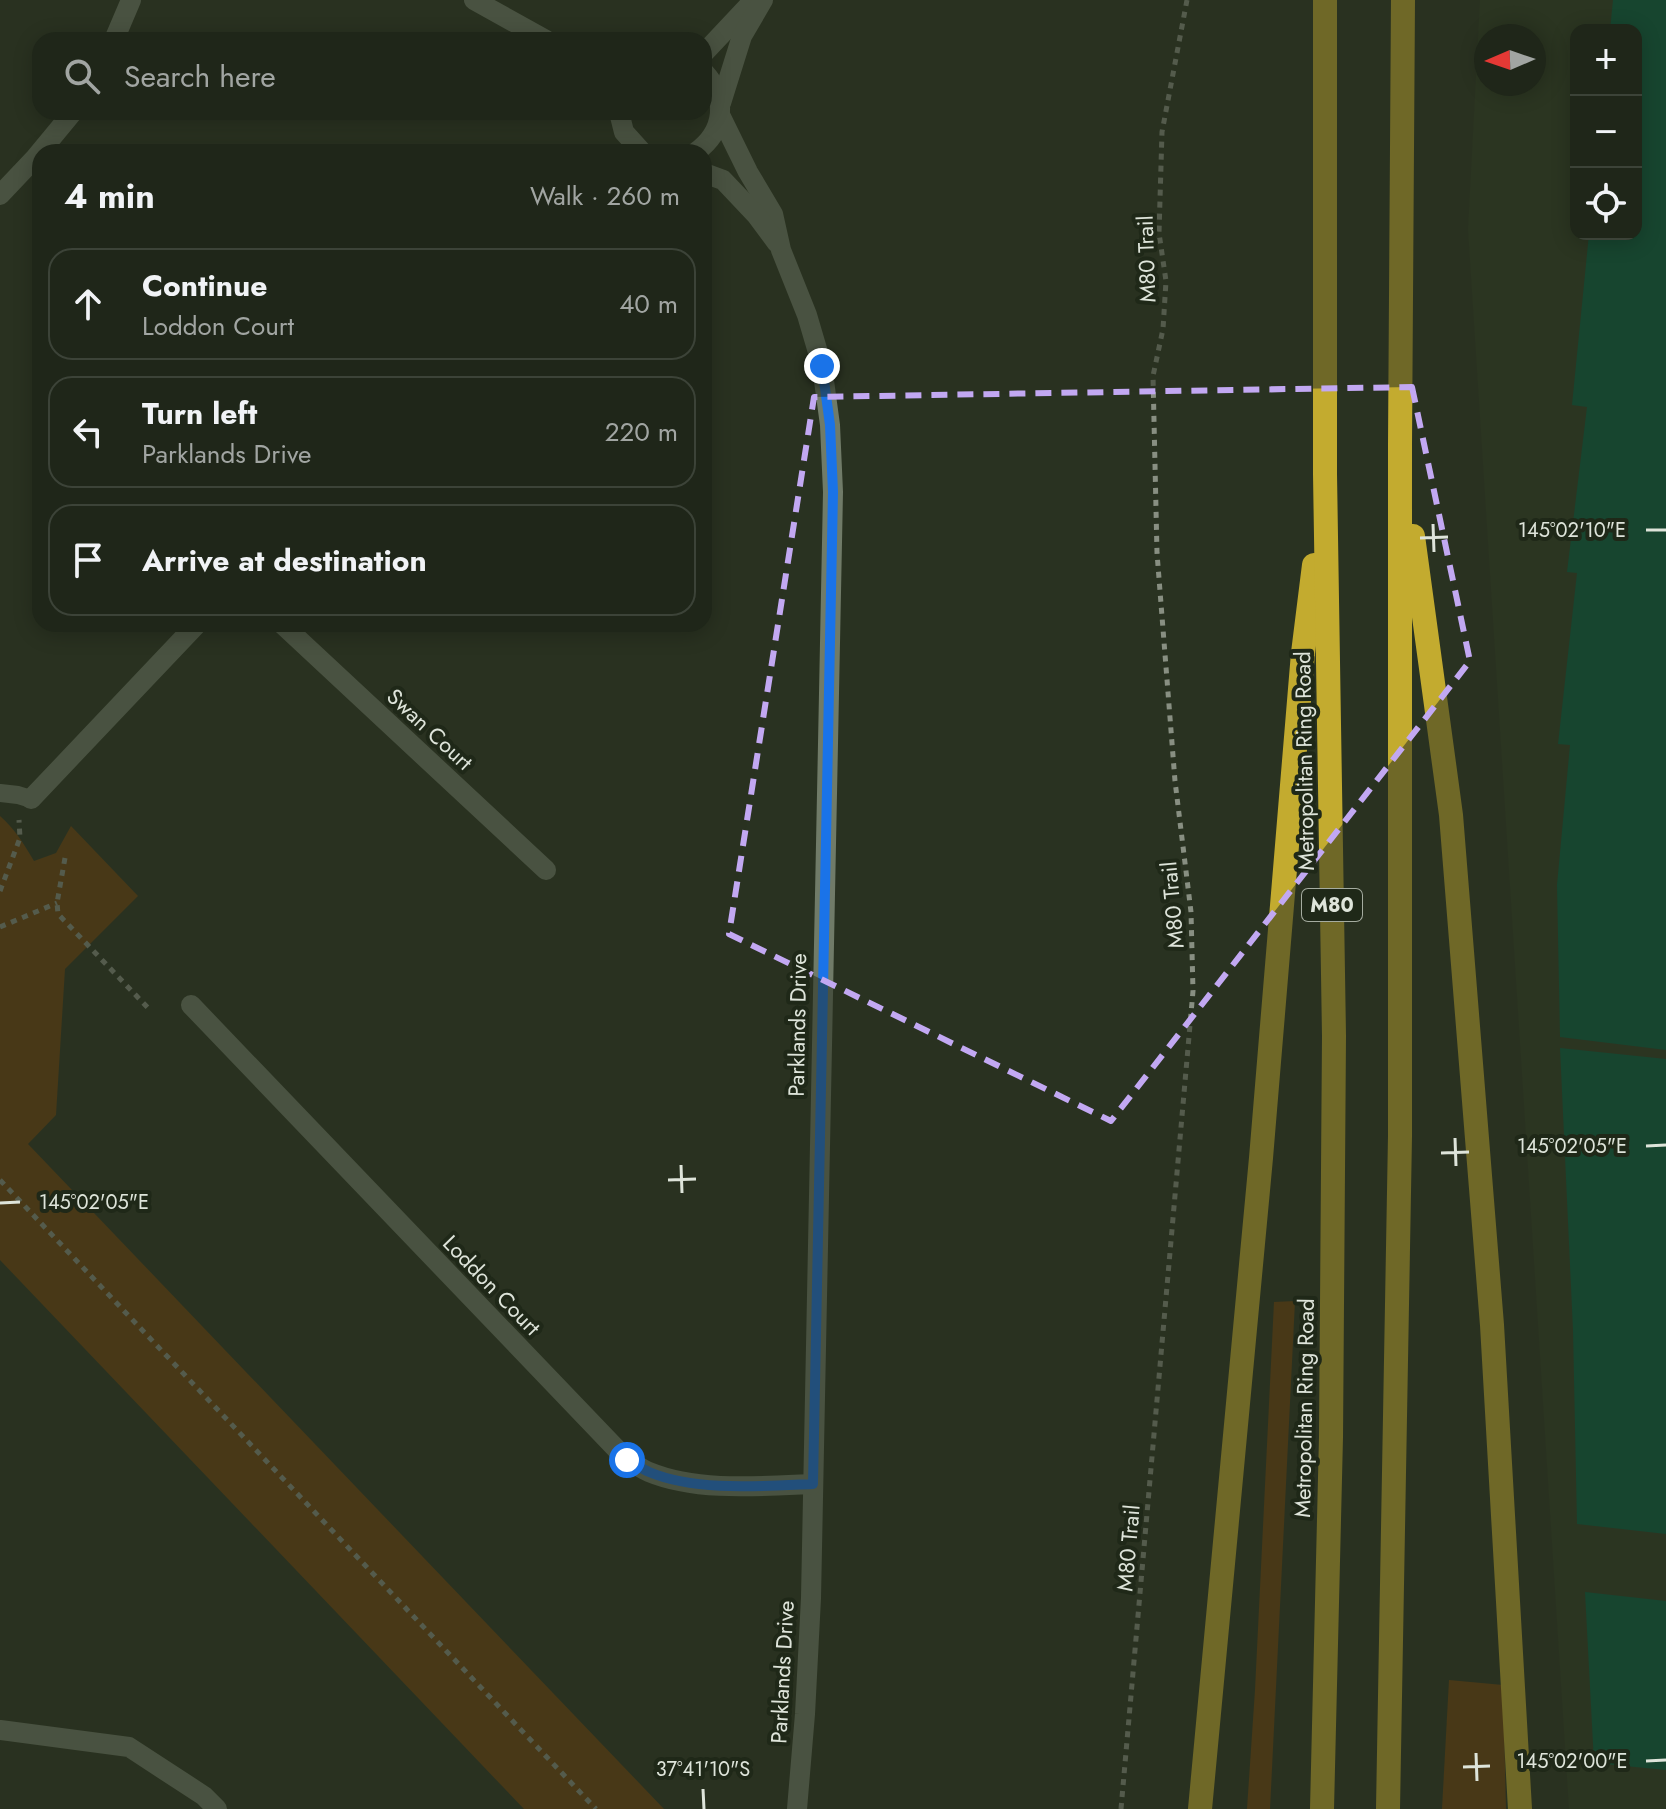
<!DOCTYPE html>
<meta charset="utf-8">
<style>
body{margin:0;font-family:Jost,sans-serif;background:#2c3226;color:#f1f3f6}
.controls{position:absolute;right:24px;top:24px;display:grid;overflow:hidden;border-radius:16px;box-shadow:0 4px 20px #0003}
.controls button{width:72px;height:72px;display:grid;place-items:center;padding:0;border:0;border-bottom:2px solid #3c4338;background:#1f2619;color:#f1f3f6;font:40px sans-serif}
.compass{position:absolute;left:1474px;top:24px;width:72px;height:72px;border-radius:50%;background:#1f2619;box-shadow:0 4px 20px #0003;rotate:268deg}
.stop{position:absolute;width:24px;height:24px;margin:-18px;border:6px solid #1a73e8;border-radius:50%;background:#fff}
.stop.end{background:#1a73e8;border-color:#fff;box-shadow:0 2px 8px #0008}
.list{margin:0;padding:0;list-style:none}
h2{display:flex;justify-content:space-between;align-items:center;height:104px;margin:0;padding:0 32px;font-size:34px}
h2 small{font-size:26px;font-weight:400;color:#a1a5a2}
.list li{display:grid;grid-template-columns:52px 1fr auto;gap:24px;align-items:center;box-sizing:border-box;height:112px;margin:0 16px 16px;padding:0 16px;border:2px solid #3c4338;border-radius:24px}
.list b{display:block;font-size:30px;white-space:nowrap}
.list p{margin:0;font-size:26px;white-space:nowrap;color:#a1a5a2}
.list em{font-size:26px;font-style:normal;color:#a1a5a2}
.icon{flex:none;width:44px;height:44px;fill:none;stroke:currentColor;stroke-width:2;stroke-linecap:round;stroke-linejoin:round}
.map{position:relative;flex:none;width:1666px;height:1809px;overflow:hidden}
.search{position:absolute;background:#1f2619;box-shadow:0 4px 20px #0003;left:32px;top:32px;width:680px;height:88px;display:flex;align-items:center;gap:20px;box-sizing:border-box;padding:0 28px;border-radius:24px;color:#a1a5a2;font-size:30px}
.panel{position:absolute;background:#1f2619;box-shadow:0 4px 20px #0003;left:32px;top:144px;width:680px;height:488px;border-radius:24px}
.map>svg:first-child{display:block}
.built{fill:#2e3a23;fill-rule:evenodd}
.green{fill:#6d410c}
.building{fill:#005d42}
.lines{fill:none;stroke-linecap:round;stroke-linejoin:round}
.path{stroke:#888f82;stroke-width:5;stroke-dasharray:6 6;stroke-linecap:butt}
.lane{stroke:#707b68;stroke-width:18}
.street{stroke:#707b68;stroke-width:20}
.highway{stroke:#c3ab2f;stroke-width:24}
.route{stroke:#1a73e8;stroke-width:10}
.marked{fill:none;stroke:#c2a8f2;stroke-width:6;stroke-dasharray:16 10;stroke-linejoin:round}
.ticks{fill:none;stroke:#dee4da;stroke-width:3}
.labels{text-anchor:middle;stroke-width:8;stroke-linejoin:round;paint-order:stroke}
.shield{fill:#1f2818;stroke:#a5aca0;stroke-width:2}
.shield-label{font-size:20px;font-weight:bold;fill:#dee4da}
.street-label{font-size:22px;fill:#dee4da;stroke:#1f2818}
.ticks-label{font-size:20px;text-anchor:middle;fill:#dee4da;stroke:#1f2818;stroke-width:8;stroke-linejoin:round;paint-order:stroke}
</style>
<div class="map">
<svg width="1666" height="1809" viewBox="0 0 1666 1809">
<rect width="100%" height="100%" fill="#293221"/>
<path class="built" d="M1480,0H1666V1809H1569L1468,229ZM1576,30H1636V234H1576ZM1486,36H1534V84H1486Z"/>
<g class="green">
<path d="M0,816C15,829 24,844 34,861L56,853L71,826L138,896L65,969L56,1115L28,1144L664,1809H524L0,1260Z"/>
<path d="M1295,1301L1270,1809H1247L1255,1690L1274,1302Z"/>
<path d="M1449,1680L1503,1685L1506,1809H1442Z"/>
</g>
<g class="building">
<path d="M1613,0H1666V1050L1560,1037L1557,885L1570,745L1558,744L1577,573L1567,572L1587,407L1572,405L1589,234H1636V30H1610Z"/>
<path d="M1560,1048L1666,1059V1534L1577,1524L1573,1330Z"/>
<path d="M1585,1592L1666,1601V1770L1594,1763Z"/>
</g>
<g class="lines">
<g class="path">
<path d="M65,858L57,903L58,914L149,1009"/>
<path d="M0,891L20,838L19,820"/>
<path d="M0,927L57,903"/>
<path d="M0,1180L596,1809"/>
<path d="M1121,1809L1193,991L1191,912L1175,781L1157,553L1153,376L1163,329L1166,281L1159,233L1162,132L1187,0"/>
</g>
<path class="lane" d="M0,793L18,795L31,799"/>
<g class="street">
<path d="M474,0L546,40"/>
<path d="M114,40L131,0"/>
<path d="M704,53L753,1"/>
<path d="M721,103L742,36L763,0"/>
<path d="M619,112L624,132L642,152"/>
<path d="M720,115L748,172L773,214L781,250L807,315L822,366L830,425L833,492L811,1598L805,1714L797,1809"/>
<path d="M696,152C725,131 728,98 704,72"/>
<path d="M704,173L723,180L757,216L777,243"/>
<path d="M0,195L35,158L73,112"/>
<path d="M282,624L546,870"/>
<path d="M31,799L197,624"/>
<path d="M191,1005L627,1460C635,1464 642,1469 649,1472C697,1492 762,1486 813,1484"/>
<path d="M0,1730L129,1747L204,1796L217,1809"/>
</g>
<g class="highway">
<path d="M1413,536L1451,815L1492,1325L1520,1809"/>
<path d="M1200,1809L1261,1158L1303,653L1314,565"/>
<path d="M1322,1809L1331,1437L1334,1036L1325,474V0"/>
<path d="M1388,1809L1400,1136V445L1403,0"/>
</g>
</g>
<g class="lines">
<path class="route" d="M627,1460C635,1464 642,1469 649,1472C697,1492 762,1486 813,1484L833,492L830,425L822,366"/>
</g>
<path d="M0 0H1666V1809H0ZM1412,387L1470,661L1111,1121L729,934L814,397Z" fill="#293221" fill-opacity=".55" fill-rule="evenodd"/>
<path class="marked" d="M1412,387L1470,661L1111,1121L729,934L814,397Z"/>
<path class="ticks" d="M1433,524L1434,552M1646,530H1666M1420,538L1448,537M1455,1138L1456,1166M1646,1146L1666,1145M1441,1153L1469,1152M681,1165L682,1193M668,1180L696,1179M0,1203L20,1202M1476,1753L1477,1781M1646,1761L1666,1760M1463,1767L1490,1766M703,1789L704,1809"/>
<g class="labels">
<rect class="shield" x="1302" y="889" width="60" height="32" rx="6"/>
<g class="shield-label">
<text x="1332" y="912">M80</text>
</g>
<g class="street-label">
<text transform="translate(1146 259) rotate(-92)" y="8">M80 Trail</text>
<text transform="translate(430 729) rotate(43)" y="8">Swan Court</text>
<text transform="translate(1304 761) rotate(-91)" y="8">Metropolitan Ring Road</text>
<text transform="translate(1172 905) rotate(-95)" y="8">M80 Trail</text>
<text transform="translate(797 1025) rotate(-89)" y="8">Parklands Drive</text>
<text transform="translate(492 1285) rotate(46)" y="8">Loddon Court</text>
<text transform="translate(1304 1408) rotate(-89)" y="8">Metropolitan Ring Road</text>
<text transform="translate(1128 1548) rotate(-85)" y="8">M80 Trail</text>
<text transform="translate(782 1672) rotate(-87)" y="8">Parklands Drive</text>
</g>
</g>
<g class="ticks-label">
<text x="1572" y="537">145°02'10"E</text>
<text x="1572" y="1153">145°02'05"E</text>
<text x="94" y="1209">145°02'05"E</text>
<text x="1572" y="1768">145°02'00"E</text>
<text x="703" y="1776">37°41'10"S</text>
</g>
</svg>
<div class="controls">
<button>+</button>
<button>−</button>
<button><svg class="icon" aria-label="locate" viewBox="0 0 24 24"><circle cx="12" cy="12" r="6"/><path d="M12 2v4M12 18v4M2 12h4M18 12h4"/></svg></button>
</div>
<svg class="compass" viewBox="-18 -18 36 36"><path d="M0-13l5 13h-10z" fill="#e53935"/><path d="M0 13l5-13h-10z" fill="#a1a5a2"/></svg>
<div class="stop" style="left:627px;top:1460px"></div>
<div class="stop end" style="left:822px;top:366px"></div>
<div class="search"><svg class="icon" aria-label="search" viewBox="0 0 24 24"><circle cx="10" cy="10" r="6"/><path d="M15 15l6 6"/></svg>Search here</div>
<section class="panel">
<h2>4 min<small>Walk · 260 m</small></h2>
<ul class="list">
<li><svg class="icon" aria-label="ahead" viewBox="0 0 24 24"><path d="M12 20V5M6 11l6-6 6 6"/></svg><div><b>Continue</b><p>Loddon Court</p></div><em>40 m</em></li>
<li><svg class="icon" aria-label="left" viewBox="0 0 24 24"><path d="M17 20v-9H6M10 6l-5 5 5 5"/></svg><div><b>Turn left</b><p>Parklands Drive</p></div><em>220 m</em></li>
<li><svg class="icon" aria-label="arrive" viewBox="0 0 24 24"><path d="M6 21V4h12l-3 4 3 4H6"/></svg><div><b>Arrive at destination</b></div></li>
</ul>
</section>
</div>
